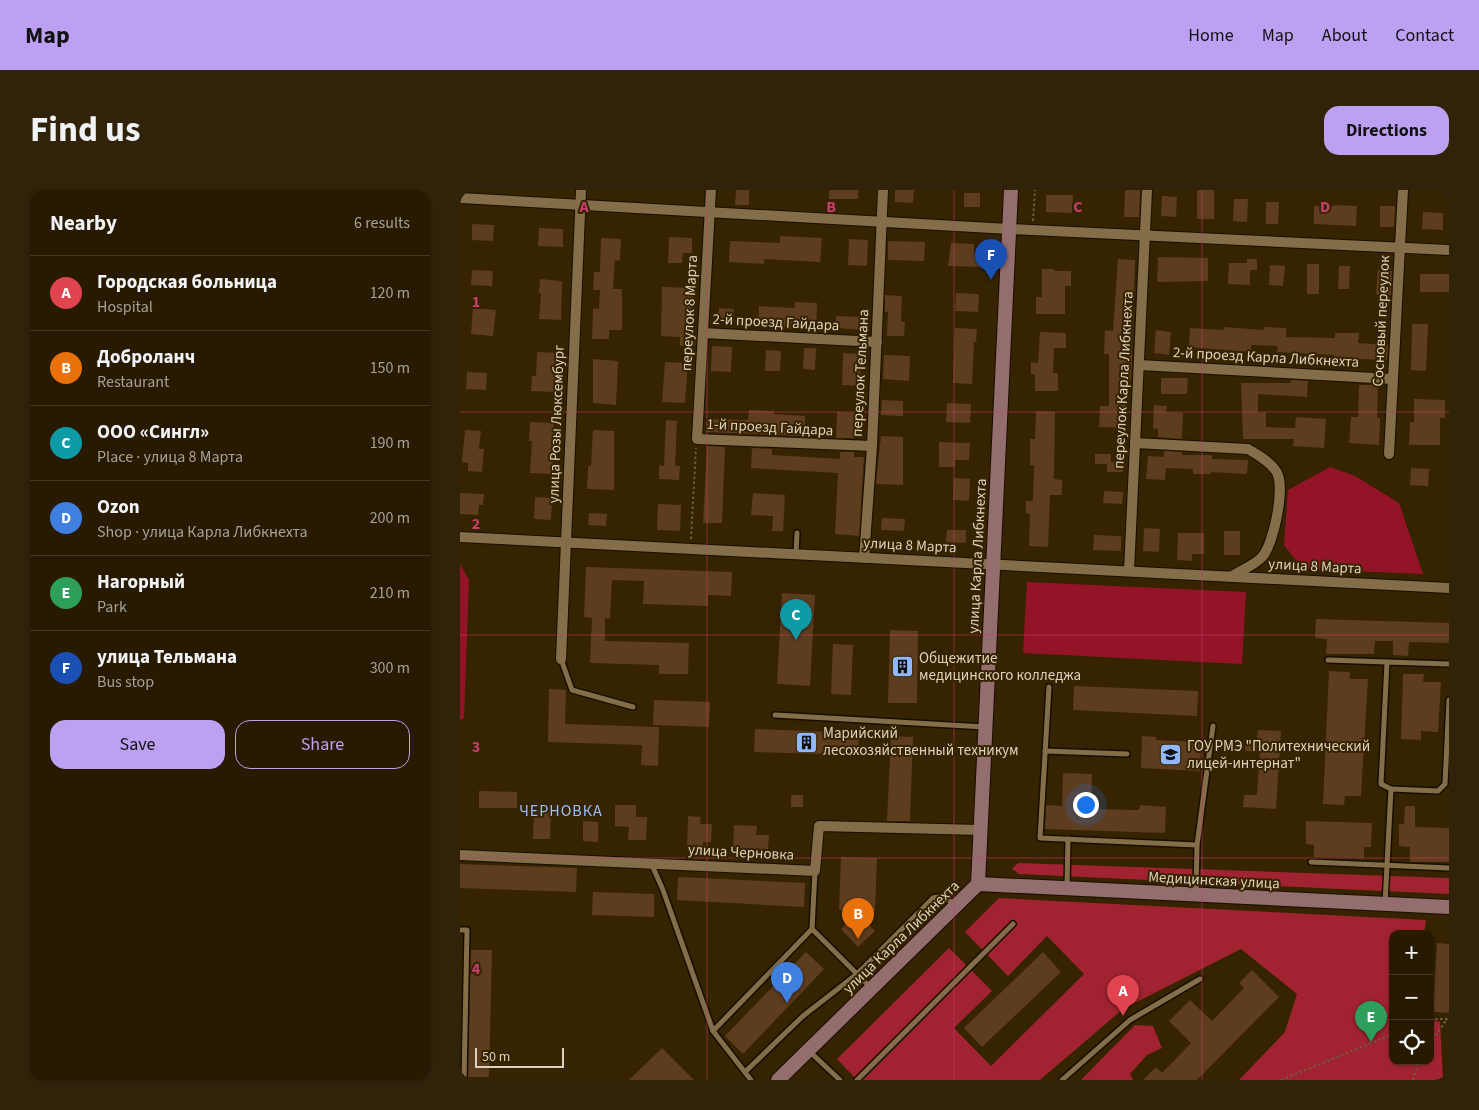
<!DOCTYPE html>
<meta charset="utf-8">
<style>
body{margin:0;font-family:"Source Sans 3",sans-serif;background:#30230a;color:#f1f3f6}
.controls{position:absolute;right:15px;bottom:15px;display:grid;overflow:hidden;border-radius:10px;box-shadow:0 1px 4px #0004}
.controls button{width:45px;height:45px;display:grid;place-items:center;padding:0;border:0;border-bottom:1px solid #443822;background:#281a00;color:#f1f3f6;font:25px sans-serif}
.scale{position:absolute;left:15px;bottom:12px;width:89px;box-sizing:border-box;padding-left:5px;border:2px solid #ded1be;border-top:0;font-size:14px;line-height:18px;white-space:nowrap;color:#ded1be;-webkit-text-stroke:4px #362300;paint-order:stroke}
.you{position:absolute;left:625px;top:614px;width:18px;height:18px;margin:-12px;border:4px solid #fff;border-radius:50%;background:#1a73e8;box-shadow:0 0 0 8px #1a73e833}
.badge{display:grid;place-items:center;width:32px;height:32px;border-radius:50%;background:#bca0f2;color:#fff;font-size:16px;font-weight:700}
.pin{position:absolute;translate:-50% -41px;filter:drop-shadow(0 1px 2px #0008)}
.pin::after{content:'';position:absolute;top:26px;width:18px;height:15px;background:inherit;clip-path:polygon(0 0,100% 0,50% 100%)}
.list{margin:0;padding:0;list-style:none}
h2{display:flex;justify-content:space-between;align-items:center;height:65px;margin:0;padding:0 20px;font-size:21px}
h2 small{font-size:16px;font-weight:400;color:#a5a199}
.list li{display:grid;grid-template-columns:32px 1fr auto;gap:15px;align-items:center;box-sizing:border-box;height:75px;padding:0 20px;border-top:1px solid #443822}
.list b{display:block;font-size:19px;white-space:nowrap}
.list p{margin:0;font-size:16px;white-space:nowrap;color:#a5a199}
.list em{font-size:16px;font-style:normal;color:#a5a199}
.actions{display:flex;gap:10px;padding:15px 20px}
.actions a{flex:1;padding:11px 0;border:1px solid #bca0f2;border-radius:15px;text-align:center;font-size:18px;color:#bca0f2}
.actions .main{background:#bca0f2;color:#111}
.icon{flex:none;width:28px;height:28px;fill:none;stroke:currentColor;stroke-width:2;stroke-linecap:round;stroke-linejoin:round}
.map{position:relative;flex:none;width:989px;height:890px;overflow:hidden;border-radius:15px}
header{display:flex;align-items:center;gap:30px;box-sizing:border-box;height:70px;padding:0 25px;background:#bca0f2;color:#111}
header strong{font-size:24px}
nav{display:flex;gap:28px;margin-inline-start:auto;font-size:18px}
.intro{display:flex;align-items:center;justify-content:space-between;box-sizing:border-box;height:120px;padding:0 30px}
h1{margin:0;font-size:35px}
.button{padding:12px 22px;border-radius:15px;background:#bca0f2;color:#111;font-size:18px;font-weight:700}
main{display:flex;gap:30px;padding:0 30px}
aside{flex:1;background:#281a00;border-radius:15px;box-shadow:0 1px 4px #0004}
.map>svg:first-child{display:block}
.green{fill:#941427}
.forest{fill:#a12331}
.building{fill:#5e3d1f}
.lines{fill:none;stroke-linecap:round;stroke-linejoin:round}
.service-casing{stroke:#180e00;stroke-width:8}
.minor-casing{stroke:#180e00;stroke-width:12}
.secondary-casing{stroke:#180e00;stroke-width:16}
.path{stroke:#6e5d3f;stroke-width:2;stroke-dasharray:2.5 2.5;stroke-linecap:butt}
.service{stroke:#846e49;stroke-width:5}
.minor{stroke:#846e49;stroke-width:10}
.secondary{stroke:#946d6f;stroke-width:14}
.grid{fill:none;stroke:#c83d6f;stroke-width:1;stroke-opacity:0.55}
.labels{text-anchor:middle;stroke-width:4;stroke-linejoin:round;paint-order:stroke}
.street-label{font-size:15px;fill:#ded1be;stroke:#362300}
.poi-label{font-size:15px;fill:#ded1be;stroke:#362300;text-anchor:start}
.neighbourhood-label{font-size:16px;letter-spacing:1px;fill:#99bfff;stroke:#362300}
.grid-label{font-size:16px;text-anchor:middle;font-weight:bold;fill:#c83d6f;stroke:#362300;stroke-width:4;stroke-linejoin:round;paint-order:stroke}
</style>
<header>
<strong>Map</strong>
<nav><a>Home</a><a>Map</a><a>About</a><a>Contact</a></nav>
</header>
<div class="intro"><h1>Find us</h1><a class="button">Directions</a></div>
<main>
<aside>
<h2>Nearby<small>6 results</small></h2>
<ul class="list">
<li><span class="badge" style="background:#e0444e">A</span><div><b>Городская больница</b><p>Hospital</p></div><em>120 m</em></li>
<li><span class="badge" style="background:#e8710a">B</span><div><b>Доброланч</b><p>Restaurant</p></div><em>150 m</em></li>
<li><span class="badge" style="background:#0f9aa8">C</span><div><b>ООО «Сингл»</b><p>Place · улица 8 Марта</p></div><em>190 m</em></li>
<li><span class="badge" style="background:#3f7fe0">D</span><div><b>Ozon</b><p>Shop · улица Карла Либкнехта</p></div><em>200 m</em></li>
<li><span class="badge" style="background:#2e9e5b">E</span><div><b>Нагорный</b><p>Park</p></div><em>210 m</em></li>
<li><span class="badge" style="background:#1a4fb4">F</span><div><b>улица Тельмана</b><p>Bus stop</p></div><em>300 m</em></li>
</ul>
<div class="actions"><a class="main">Save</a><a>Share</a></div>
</aside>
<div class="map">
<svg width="989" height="890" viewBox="0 0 989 890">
<rect width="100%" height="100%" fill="#362300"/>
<g class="green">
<path d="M870,277L895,286L939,313L963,384L843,379L824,355L828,300Z"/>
<path d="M0,374L9,390L4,528L0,530Z"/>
<path d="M567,392L786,402L782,474L563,463Z"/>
</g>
<g class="forest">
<path d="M558,673L989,688V704L559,684L552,679Z"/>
<path d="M539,708L966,730L964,744H933V871H970V829L980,832L983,890H779L825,842L837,804L781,759L663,819L580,890H397L377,869L489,758L532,801L494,838L531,876L624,784L587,746L548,786L505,742Z"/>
<path d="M675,835L693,836L702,858L687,865L670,884L673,890H621Z"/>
</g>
<g class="building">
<path d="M276,0H289V15H275Z"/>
<rect x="369" y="0" width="29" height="9"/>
<path d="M435,0H454L453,13L435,12Z"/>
<path d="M665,0H680L679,27H664Z"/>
<rect x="737" y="0" width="17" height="29"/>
<rect x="504" y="3" width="16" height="14"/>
<path d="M586,5H613L612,23L586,22Z"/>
<path d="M702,6L717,7L716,27L701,26Z"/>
<path d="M774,9H788L787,32L773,31Z"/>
<path d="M806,12H819L818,34H806Z"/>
<path d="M874,15L897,16L896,36L854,34V16H874Z"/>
<path d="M920,16H935L934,37H920Z"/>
<path d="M963,22L983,23V40L962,39Z"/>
<path d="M12,34L34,35L33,51L12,50Z"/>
<path d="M79,38L103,39V57L78,56Z"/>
<path d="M320,46L362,48L360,72L304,69V74L269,72L270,51L320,53Z"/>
<path d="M209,47L232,48V63H223L222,73H208Z"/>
<path d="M141,48L161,49L160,71L155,70L153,99H162V140H149V149H132L133,118L139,119L140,100H133L134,82H140Z"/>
<path d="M389,49L408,50L407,76L388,75Z"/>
<path d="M428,51L465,52L464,71L428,70Z"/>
<path d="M491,53L514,54V63H521V77L488,76Z"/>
<path d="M698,67L748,68V91L697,92Z"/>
<path d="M658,69L675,70L671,191H669V209H667L666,238L639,237L640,216H649V164H644L645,140L653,141Z"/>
<path d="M787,69H797V80H790V95L768,94L769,73H787Z"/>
<rect x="847" y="74" width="12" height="30"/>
<path d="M810,75L825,76L823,96L809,95Z"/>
<path d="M879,76H890L889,99H878Z"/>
<path d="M582,79H594V81H611V96H605V124H576V107H582Z"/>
<path d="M12,80L33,81L32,96L11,95Z"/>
<path d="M918,80L932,81L931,105L916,104Z"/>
<rect x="960" y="84" width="29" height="18"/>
<path d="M80,89L102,91L101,130L79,129L81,103H79Z"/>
<path d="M202,97L233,98L232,119H228L227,144L236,145L235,156H220V147L201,146Z"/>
<path d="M496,103L519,104L518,122L495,121Z"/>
<path d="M425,105L442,106L441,132H445L444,146H427L428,122H425Z"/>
<path d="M335,112L357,113L356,140L298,137L299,116L334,118Z"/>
<path d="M13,118L36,120L33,146L11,144Z"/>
<path d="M259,118L274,119L273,133H258Z"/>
<path d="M376,126L403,127V140L375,138Z"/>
<path d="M952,134H968L966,181L951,180Z"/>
<path d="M764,137L804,140V137L826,138V147L875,148V143H899L898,153L928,155L927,170L874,168V165L817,162L818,156L791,155V162L729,157L730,138L764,140Z"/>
<path d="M495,138L517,139L516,152H514L512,194L493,193Z"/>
<path d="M696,140L711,142L709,165L694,163Z"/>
<path d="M580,142L606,143V158H594L593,183H598V201H575V184H571V172L578,173Z"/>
<path d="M252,156L272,157L271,182L251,181Z"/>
<path d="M344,158H356L355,180L343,179Z"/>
<path d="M306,160L321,161L320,181H305Z"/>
<path d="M77,162L100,163L99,179H96L94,202L71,201L72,186H76Z"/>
<path d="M383,163L401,164L400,196L382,195Z"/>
<path d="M424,165L450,166L449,191L423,189Z"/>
<path d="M133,169L158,171L156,215L133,213Z"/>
<path d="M205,172L228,173L225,213L202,212Z"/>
<path d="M7,182L27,183L26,200L6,199Z"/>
<path d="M701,188H728L727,204H701Z"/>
<path d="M831,190L848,191L847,207L798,204V223L806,222V237L835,238L836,227L866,229L864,258L833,256L834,249H783L781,193H831Z"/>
<path d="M899,195H918L917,228H920L919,255L889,253L891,227H898Z"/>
<path d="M954,209L985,210V228H980V255H949L950,232H954Z"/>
<path d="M422,210L443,211V226L421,225Z"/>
<path d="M487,213L511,214L510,233L486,232Z"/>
<path d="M694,215L707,216L706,222L723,223L722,249L698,247V239L693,238Z"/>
<path d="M289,220L314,221V224L345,226L344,246L246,242L247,229L288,230Z"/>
<path d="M576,221L595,222L594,289L602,290V305H590L588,357L569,356L570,324L566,323V311H573L574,275H570V249H575Z"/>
<path d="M377,222L396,223L394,248H376Z"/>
<path d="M206,230L217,231L215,276H220L219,290L199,289V275L204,276Z"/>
<path d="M70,232L94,233L92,284L70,283L72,251H69Z"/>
<path d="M5,240L21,241L19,259H24L22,282L8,281V273L2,272Z"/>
<path d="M133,240L154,241V300L127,299L128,276H131Z"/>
<path d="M421,246L443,247V295L416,294Z"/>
<path d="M479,252L510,253L509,270H495V277H479Z"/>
<path d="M247,256L265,257L262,333H243Z"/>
<path d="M292,258L312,259V265L380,269V262H394V267H404L399,346L375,344L378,283L291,278Z"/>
<path d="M704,261L722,262V265H752V269L788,270L787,284L751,282V284H733V279L706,278L705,290L686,289L688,266L704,267Z"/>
<path d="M635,264H651V272H663V282H647V274H635Z"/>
<path d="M951,278L969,279L968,296L950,295Z"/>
<path d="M494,288L510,289L509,311L493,310Z"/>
<path d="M644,301L663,302L662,314L643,313Z"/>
<path d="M0,303L24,304L23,315H19L18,325L0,324Z"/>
<path d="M293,303L325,305L323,341H312L313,326L291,325Z"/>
<path d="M75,307L92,308L91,330L74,329Z"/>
<path d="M198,314L221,315L220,341L197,340Z"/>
<path d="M129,323L147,324L146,336L128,335Z"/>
<path d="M422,328L445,329L444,341L421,340Z"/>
<path d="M684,338L700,339L699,362L683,361Z"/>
<path d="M487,340H506V353L486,352Z"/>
<rect x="764" y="341" width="16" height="24"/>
<path d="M718,343H744V364H732V371L717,370Z"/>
<path d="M634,345L661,346V361L633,360Z"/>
<path d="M126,377L272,382L271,406L248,405V416L183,414L184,391L152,390L150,429L145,428V451L229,453L228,484H199V475L130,473L132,428L124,427Z"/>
<path d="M322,403L355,405L350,496L317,494Z"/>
<path d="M856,429L989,433V453L949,452L948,466L933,465V451H915L914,464H866L867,449L855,448Z"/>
<path d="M430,440L458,441L457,513H428Z"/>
<path d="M373,454L393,455L391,505L371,504Z"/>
<path d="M869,481L890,482V489H908L901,606H885L884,615L863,614Z"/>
<path d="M943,484H964L963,492H981L978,542L961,541V550L941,549Z"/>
<path d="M614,496L738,501L737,526L613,520Z"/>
<path d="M89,499L106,500L105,534L199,537L198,576L181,575L182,555L88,552Z"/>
<path d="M194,510L250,512L249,537L193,535Z"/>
<path d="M295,539L399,543L398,565L294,562Z"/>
<path d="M798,540L821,541L816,619L783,617L784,605H797L800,562L785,561L786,549H797Z"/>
<path d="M431,546L453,547L450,631H427Z"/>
<path d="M682,546L696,547V550L741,552L740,581L681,578Z"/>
<path d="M603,583L632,584L631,619L679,620L680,615L706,617L705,643L585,639L586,615L602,616Z"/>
<path d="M19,601L57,602V618H19Z"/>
<rect x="331" y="605" width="12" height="12"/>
<path d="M155,615H176V627H187L186,650H168L169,637L155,636Z"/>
<path d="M945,616H955V637L989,638V672H950V657L939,656V634H944Z"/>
<path d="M74,619L91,620L90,649H73Z"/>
<path d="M228,626L241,627L240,634H252L251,652H243V656L227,655Z"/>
<path d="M123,631L138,632V652L123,651Z"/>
<path d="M846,631L912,633L911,657H904V668L854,667V655L846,654Z"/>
<path d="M274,635L297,636L296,645H309L308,659L273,658Z"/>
<path d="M381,667L417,668L415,721L379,720Z"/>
<path d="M0,674L117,678L116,702L0,698Z"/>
<path d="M218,687L345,693L344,717L217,710Z"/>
<path d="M133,702L194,704V727L132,725Z"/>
<path d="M398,723L415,741L398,757L381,739Z"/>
<path d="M977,753L989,754V823L973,822Z"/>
<path d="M11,760H32L29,887H8Z"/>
<path d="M346,762L364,779L283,864L265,846Z"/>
<path d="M583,762L601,782L522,857L504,838Z"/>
<path d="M792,780L819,807L737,890H683L696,877L702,883L731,853L709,831L730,810L752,831L784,798L779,793Z"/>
<path d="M202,858L234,890H169Z"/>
</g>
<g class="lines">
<defs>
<g id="service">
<path d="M336,364L337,343"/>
<path d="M101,469L112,500L173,517"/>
<path d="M868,470L927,472"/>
<path d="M589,497L580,648L737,655"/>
<path d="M315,525L525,537"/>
<path d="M585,561L667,564"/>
<path d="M931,599L978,601L985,594L989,510"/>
<path d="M851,672L989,678"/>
<path d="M191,673L203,700L253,841L291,890"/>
<path d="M607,698L608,649"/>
<path d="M736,704L737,655L753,536"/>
<path d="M925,714L931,599L921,594L927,472L989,474"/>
<path d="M352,739L410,797"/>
<path d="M0,740H7L4,890"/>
<path d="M253,841L352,739L355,681"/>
<path d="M349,861L380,890"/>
<path d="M285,882L343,826L397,784L473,708C483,705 488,710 496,715"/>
<path d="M397,890L553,734"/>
<path d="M602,890L670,830L740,789"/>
</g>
<g id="minor">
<path d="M251,0L237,249L412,256"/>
<path d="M0,8L549,39L989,60"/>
<path d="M243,143L417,152"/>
<path d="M679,175L933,189"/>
<path d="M675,253L788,259C798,265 809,271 816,281C826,295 814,354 802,367C795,375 781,380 772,386"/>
<path d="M929,264L943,0"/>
<path d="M0,347L989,398"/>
<path d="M404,368L412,256L423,0"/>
<path d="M669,381L687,0"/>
<path d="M101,469L121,0"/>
<path d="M0,665L355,681L359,636L521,640"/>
</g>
<g id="secondary">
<path d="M518,694L989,717"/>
<path d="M318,890L518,694L551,0"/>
</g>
</defs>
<use href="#service" class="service-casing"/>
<use href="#minor" class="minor-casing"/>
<use href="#secondary" class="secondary-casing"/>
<g class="path">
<path d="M573,31L575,0"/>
<path d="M231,349L236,258"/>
<path d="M970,829H989"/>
<path d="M970,854L987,829"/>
<path d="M821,890L933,844"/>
<path d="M953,890L959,871"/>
</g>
<use href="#service" class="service"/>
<use href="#minor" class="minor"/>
<use href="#secondary" class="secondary"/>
</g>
<path class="grid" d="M247,0V890M494,0V890M742,0V890M0,222H989M0,445H989M0,668H989"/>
<defs>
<symbol id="building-square" viewBox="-11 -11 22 22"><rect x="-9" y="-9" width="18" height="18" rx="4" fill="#8fb8fd" stroke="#362300"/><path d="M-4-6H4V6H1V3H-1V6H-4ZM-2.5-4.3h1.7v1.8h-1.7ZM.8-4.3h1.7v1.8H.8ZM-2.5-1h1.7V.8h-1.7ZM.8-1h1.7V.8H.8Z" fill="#111"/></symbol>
<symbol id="school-square" viewBox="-11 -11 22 22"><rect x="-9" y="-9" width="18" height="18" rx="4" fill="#8fb8fd" stroke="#362300"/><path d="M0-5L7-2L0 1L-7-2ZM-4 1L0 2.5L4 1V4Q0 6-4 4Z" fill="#111"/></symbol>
</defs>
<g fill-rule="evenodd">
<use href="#building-square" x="430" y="464" width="25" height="25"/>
<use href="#building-square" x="334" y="540" width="25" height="25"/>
<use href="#school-square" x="698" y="552" width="25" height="25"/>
</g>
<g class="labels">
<g class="street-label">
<text transform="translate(229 123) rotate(-87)" y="5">переулок 8 Марта</text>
<text transform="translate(921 131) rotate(-87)" y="5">Сосновый переулок</text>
<text transform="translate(316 132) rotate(3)" y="5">2-й проезд Гайдара</text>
<text transform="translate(806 167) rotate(3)" y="5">2-й проезд Карла Либкнехта</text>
<text transform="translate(400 183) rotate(-87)" y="5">переулок Тельмана</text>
<text transform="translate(663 190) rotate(-87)" y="5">переулок Карла Либкнехта</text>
<text transform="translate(96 234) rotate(-88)" y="5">улица Розы Люксембург</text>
<text transform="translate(310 237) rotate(3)" y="5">1-й проезд Гайдара</text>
<text transform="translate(450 355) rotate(3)" y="5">улица 8 Марта</text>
<text transform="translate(517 366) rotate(-87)" y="5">улица Карла Либкнехта</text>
<text transform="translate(855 376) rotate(3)" y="5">улица 8 Марта</text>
<text transform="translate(281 662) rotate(3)" y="5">улица Черновка</text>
<text transform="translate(754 690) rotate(3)" y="5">Медицинская улица</text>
<text transform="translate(441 747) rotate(-44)" y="5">улица Карла Либкнехта</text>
</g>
<g class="poi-label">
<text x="459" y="473">Общежитие<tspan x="459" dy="17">медицинского колледжа</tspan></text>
<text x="363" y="548">Марийский<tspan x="363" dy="17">лесохозяйственный техникум</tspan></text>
<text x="727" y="561">ГОУ РМЭ "Политехнический<tspan x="727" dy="17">лицей-интернат"</tspan></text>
</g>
<g class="neighbourhood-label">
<text x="101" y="626">ЧЕРНОВКА</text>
</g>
</g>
<g class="grid-label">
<text x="124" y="22">A</text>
<text x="371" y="22">B</text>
<text x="618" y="22">C</text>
<text x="865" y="22">D</text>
<text x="16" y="117">1</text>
<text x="16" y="339">2</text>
<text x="16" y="562">3</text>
<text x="16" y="784">4</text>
</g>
</svg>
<div class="controls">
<button>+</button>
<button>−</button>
<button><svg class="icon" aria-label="locate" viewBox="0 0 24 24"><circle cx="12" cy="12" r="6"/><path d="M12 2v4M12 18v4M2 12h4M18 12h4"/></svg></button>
</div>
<div class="scale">50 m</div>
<div class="you"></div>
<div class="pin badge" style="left:663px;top:826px;background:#e0444e">A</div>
<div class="pin badge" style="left:398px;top:749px;background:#e8710a">B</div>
<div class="pin badge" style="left:336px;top:450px;background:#0f9aa8">C</div>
<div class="pin badge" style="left:327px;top:813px;background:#3f7fe0">D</div>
<div class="pin badge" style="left:911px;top:852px;background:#2e9e5b">E</div>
<div class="pin badge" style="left:531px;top:90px;background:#1a4fb4">F</div>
</div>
</main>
